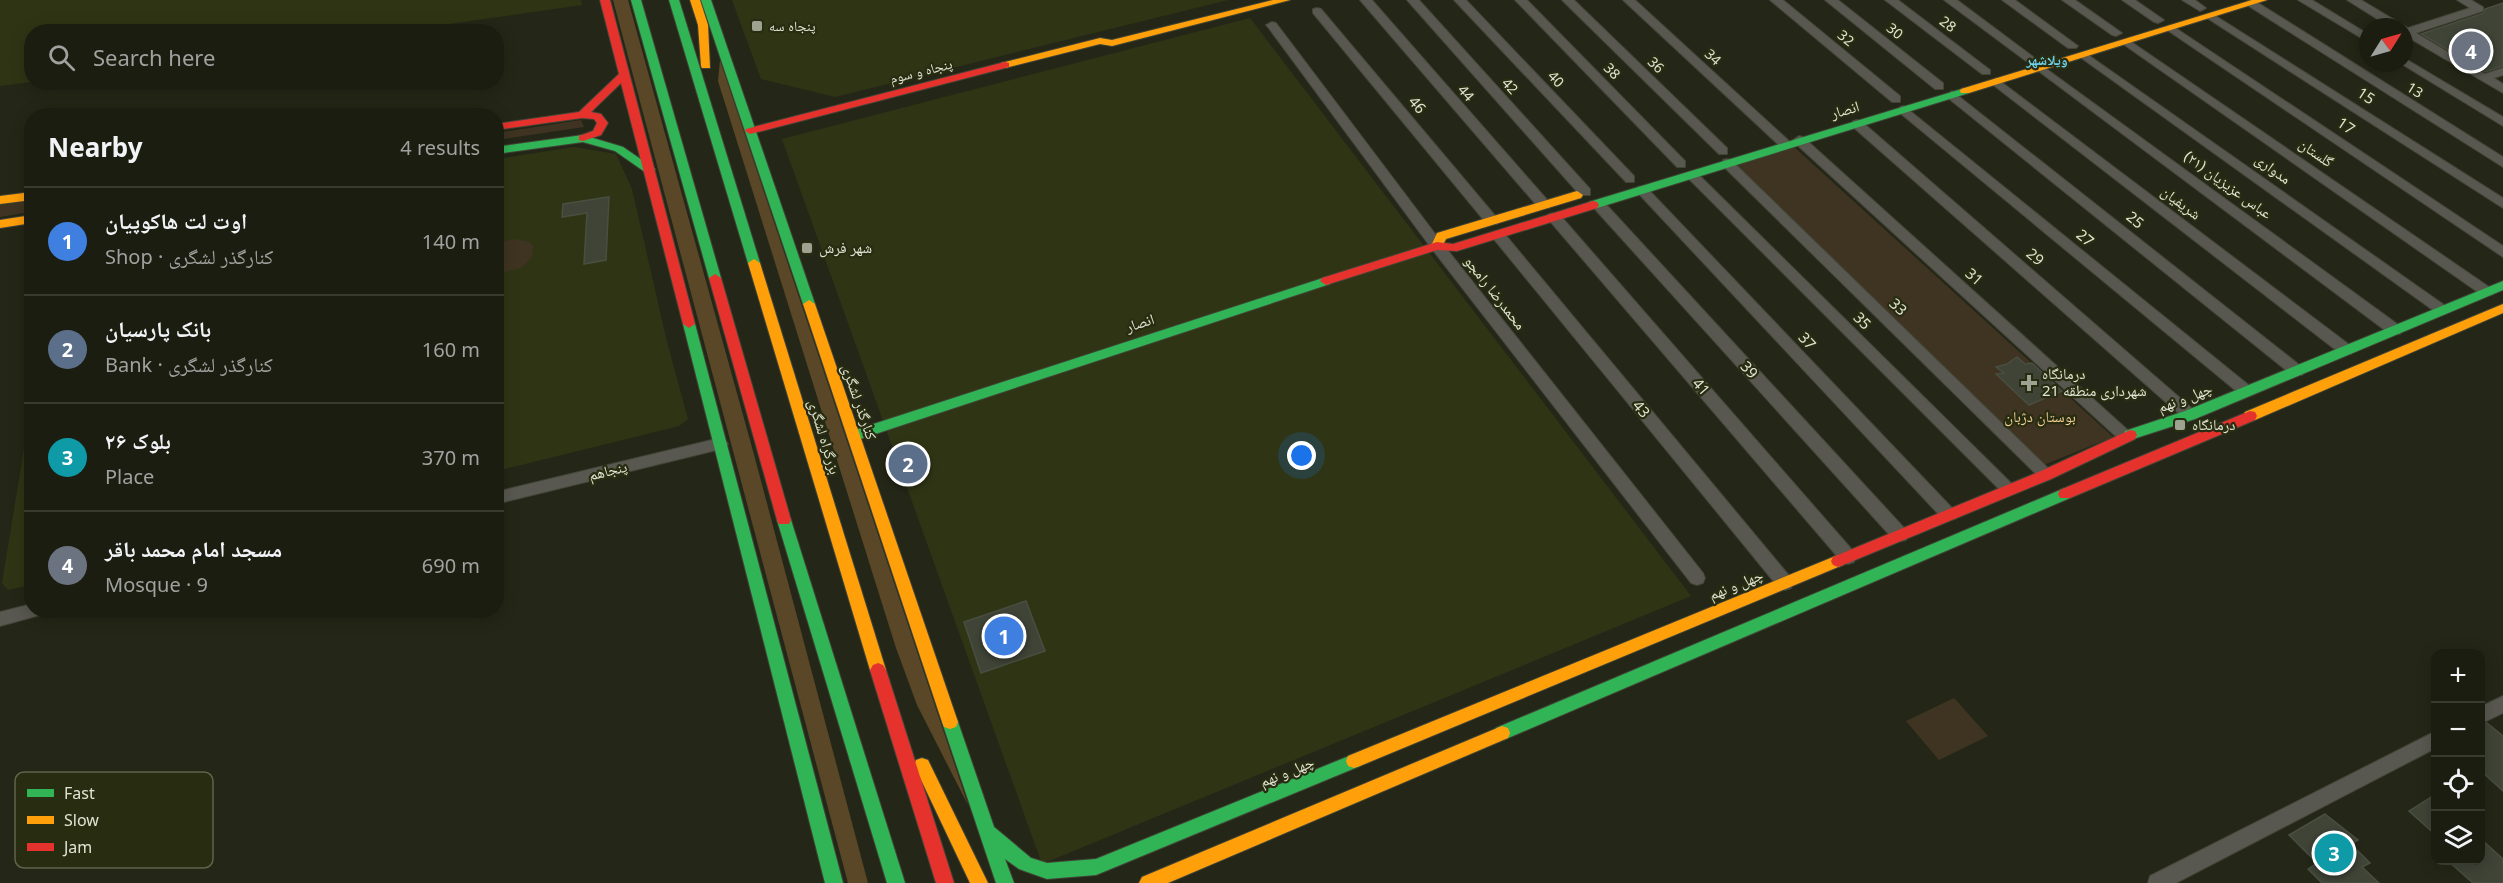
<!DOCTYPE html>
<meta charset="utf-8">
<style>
body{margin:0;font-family:"Noto Sans","Noto Naskh Arabic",sans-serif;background:#282a1f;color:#f1f3f6}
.controls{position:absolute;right:18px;bottom:18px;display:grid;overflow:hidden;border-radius:12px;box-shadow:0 3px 15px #0003}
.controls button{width:54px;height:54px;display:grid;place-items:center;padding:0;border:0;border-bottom:2px solid #393b31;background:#1b1d11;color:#f1f3f6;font:30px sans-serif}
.compass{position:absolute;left:2359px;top:18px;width:54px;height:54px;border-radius:50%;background:#1b1d11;box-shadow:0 3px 15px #0003;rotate:53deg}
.you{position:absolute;left:1302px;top:456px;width:21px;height:21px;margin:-15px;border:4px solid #fff;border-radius:50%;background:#1a73e8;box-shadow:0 0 0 9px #1a73e833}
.badge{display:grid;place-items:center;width:39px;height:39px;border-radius:50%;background:#1a73e8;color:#fff;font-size:20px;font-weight:700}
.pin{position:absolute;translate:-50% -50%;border:3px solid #fff;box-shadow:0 2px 6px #0006}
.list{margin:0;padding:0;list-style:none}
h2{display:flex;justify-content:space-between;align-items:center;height:78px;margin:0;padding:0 24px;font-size:26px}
h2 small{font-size:20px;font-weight:400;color:#a0a29f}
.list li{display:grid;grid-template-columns:39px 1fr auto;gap:18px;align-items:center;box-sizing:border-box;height:108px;padding:0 24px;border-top:2px solid #393b31}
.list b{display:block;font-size:22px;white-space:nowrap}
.list p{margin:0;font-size:20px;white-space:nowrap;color:#a0a29f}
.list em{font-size:20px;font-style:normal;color:#a0a29f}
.icon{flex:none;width:33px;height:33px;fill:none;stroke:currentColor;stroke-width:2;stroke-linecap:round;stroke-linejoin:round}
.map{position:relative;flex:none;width:2503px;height:883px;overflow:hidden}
.search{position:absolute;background:#1b1d11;box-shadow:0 3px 15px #0003;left:24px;top:24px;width:480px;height:66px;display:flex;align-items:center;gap:15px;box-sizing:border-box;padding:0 21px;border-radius:24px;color:#a0a29f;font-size:22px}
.panel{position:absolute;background:#1b1d11;box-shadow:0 3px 15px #0003;left:24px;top:108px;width:480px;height:510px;border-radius:24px}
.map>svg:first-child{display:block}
.built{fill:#2f3514}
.green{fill:#3f3421}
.forest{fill:#594727}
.building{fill:#3f4437;stroke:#494e40;stroke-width:1.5}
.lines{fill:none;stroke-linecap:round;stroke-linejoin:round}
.street-casing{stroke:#414437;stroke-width:2}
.fast-casing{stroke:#414437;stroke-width:2}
.slow-casing{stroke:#414437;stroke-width:2}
.jam-casing{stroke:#414437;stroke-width:2}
.street{fill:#595850;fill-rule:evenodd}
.fast{fill:#30b455;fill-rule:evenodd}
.slow{fill:#ff9f0a;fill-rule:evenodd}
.jam{fill:#e5322d;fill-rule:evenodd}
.poi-dot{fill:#9ea291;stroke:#282d11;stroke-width:2}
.labels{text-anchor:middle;stroke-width:4.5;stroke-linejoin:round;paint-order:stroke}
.far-street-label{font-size:14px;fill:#e0e4d3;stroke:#282d11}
.far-poi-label{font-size:14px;fill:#e0e4d3;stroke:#282d11;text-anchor:start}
.far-neighbourhood-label{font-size:14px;font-weight:bold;fill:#6ed2ec;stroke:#282d11}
.street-label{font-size:15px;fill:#e0e4d3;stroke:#282d11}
.poi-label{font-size:15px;fill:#e0e4d3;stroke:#282d11;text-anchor:start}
.park-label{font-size:15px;fill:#f4ce93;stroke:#282d11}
.key{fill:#282d11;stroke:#5f644b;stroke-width:1.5}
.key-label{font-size:16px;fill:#e0e4d3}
</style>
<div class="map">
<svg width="2503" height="883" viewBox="0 0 2503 883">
<rect width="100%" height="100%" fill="#242717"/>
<g class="built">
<path d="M0,0H581L582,5L393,32H32L31,82L0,86Z"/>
<path d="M732,0H1228L835,97L761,79Z"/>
<path d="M1250,18L1691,596L1042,864L782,139Z"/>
<path d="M574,147L616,154L632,189L667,342L688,419L679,426L497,471V159Z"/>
<path d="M31,406V585L8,590L2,583Z"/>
</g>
<g class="green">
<path d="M581,120L584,127L497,140L496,133Z"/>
<path d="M1794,147L2113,437L2041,466L1734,165Z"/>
<path d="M31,201V212L0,217V205Z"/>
<path d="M514,239L529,242L533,246L532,257L521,268L497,274V243Z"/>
<path d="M1954,698L1988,736L1939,760L1906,721Z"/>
</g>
<g class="forest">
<path d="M613,0H628L753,451L868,883H848Z"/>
<path d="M720,60L968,805L917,705L896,648L718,81Z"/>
</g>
<g class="building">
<path d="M2503,3V66L2485,72L2421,34L2484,13L2485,9Z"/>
<path d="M609,197L606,260L584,264L587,213L562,217L563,204Z"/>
<path d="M2017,357L2025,364L2032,363L2062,391L2029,405L1996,374L2004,373L1996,367L2007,364Z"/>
<path d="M1026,601L1045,651L981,673L964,622Z"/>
<path d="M2487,723L2503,736V791L2481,771V727Z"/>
<path d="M2436,794V835L2409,811Z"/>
<path d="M2325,814L2358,840L2351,844L2370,863L2362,867L2379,883H2322L2308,869L2317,863L2289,835Z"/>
<path d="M2481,839L2503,859V883H2473L2448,861H2481Z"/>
</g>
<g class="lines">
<defs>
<g id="street">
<path d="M1360,0H1372L1549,202L1550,205L1549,208H1539Z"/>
<path d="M1407,0H1419L1590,189V195H1580Z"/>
<path d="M1454,0H1466L1634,176V182H1626Z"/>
<path d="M1515,0H1527L1685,161V167H1677Z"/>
<path d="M1562,0H1574L1727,148V154H1719Z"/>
<path d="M1623,0H1635L1789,141V147H1781Z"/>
<path d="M1770,0H1783L1900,96V102H1892Z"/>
<path d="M1825,0H1838L1943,83V89H1935Z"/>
<path d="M1885,0H1898L1990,70V74H1982Z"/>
<path d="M1944,0H1957L2036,59L2034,61H2026Z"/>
<path d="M2002,0H2015L2078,46L2076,48H2068Z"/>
<path d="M2062,0H2075L2122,33L2116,36L2112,35Z"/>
<path d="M2122,0H2135L2164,20L2158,23L2154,22Z"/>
<path d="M2182,0H2195L2206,8L2200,11Z"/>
<path d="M2250,0L2255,1L2503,157V167L2247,5L2245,3Z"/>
<path d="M2298,0H2312L2368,34V42Z"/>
<path d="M2347,0H2361L2408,28L2470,8L2457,0H2471L2483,7V11L2416,33L2485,74L2503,68V75L2494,78L2503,84V93L2404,35V27H2390Z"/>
<path d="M1317,8L1321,9L1497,218L1499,221L1497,224H1487L1313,13V9Z"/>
<path d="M2211,13L2503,198V208L2207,18L2205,16Z"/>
<path d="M1272,22L1276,23L1442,243L1703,573L1705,578L1703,583L1697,585L1691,583L1432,249L1268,27L1266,25Z"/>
<path d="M2171,25L2503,246V257L2167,30L2165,28Z"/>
<path d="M2127,39L2492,289L2494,292L2492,295H2482L2123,44L2121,42Z"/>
<path d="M2084,52L2447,307L2449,310L2447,313H2437L2080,57V53Z"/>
<path d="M2404,58L2503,117V126L2400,63H2404Z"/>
<path d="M2041,65L2400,326L2402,330L2400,334H2390L2037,70L2035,68Z"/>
<path d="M1996,78L2351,346L2353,350L2351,354H2341L1992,84L1990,82Z"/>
<path d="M1952,91L2302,367L2304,371L2302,375H2292L1948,98L1946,95Z"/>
<path d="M1904,106L2251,387L2253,391L2251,395H2241L1900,113V107Z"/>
<path d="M1857,120L1861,121L2195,411L2197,415L2195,419H2185L1853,127V121Z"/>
<path d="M1799,136L1803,137L2131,433L2133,437L2131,441H2121L1795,143L1793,140Z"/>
<path d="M1727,159L1731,160L2051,471L2054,475L2051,479H2041L1723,166V160Z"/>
<path d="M1692,171L1696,172L2014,486L2017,490L2014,494H2004L1688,178L1686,175Z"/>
<path d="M1642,186L1646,187L1955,511L1957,515L1955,519H1943L1638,193V187Z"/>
<path d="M1598,200L1603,201L1906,530L1908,535L1906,540L1900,541L1894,540L1593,207L1592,204Z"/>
<path d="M1554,213L1559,214L1854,552L1856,557L1854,562L1848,564L1842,562L1549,220L1548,217L1549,214Z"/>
<path d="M1498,231L1503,232L1791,578L1793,583L1791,588L1785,590L1779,588L1493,238L1491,235L1493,232Z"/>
<path d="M720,438L725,440L728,444L725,448L496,504V492Z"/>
<path d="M32,604V610H42L40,615L0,626V612Z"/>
<path d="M2503,696V713L2480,724V707Z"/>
<path d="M2436,731V748L2176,883H2148L2150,876Z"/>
</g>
<g id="fast">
<path d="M631,0H641L721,278L719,281H711L709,278Z"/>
<path d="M669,0H679L760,263L758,266L754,267L748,263Z"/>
<path d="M701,0H711L815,304L813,307H805L803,304Z"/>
<path d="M1965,88L1969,89V93L1597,208H1589L1587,205L1589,202Z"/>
<path d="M583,135L623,147L655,169L653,172H645L615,151L583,142L496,154V147Z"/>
<path d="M1326,277L1332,281L1330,284L854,441L849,440L847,436L849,432Z"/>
<path d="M2503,281V290L2195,419L2130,440L2125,439L2123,435L2125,431L2185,411Z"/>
<path d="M689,320L695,324L843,883H825L683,324Z"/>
<path d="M2065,488L2070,490L2072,494L2070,498L1508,738L1502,740L1496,738L1494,733L1496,728Z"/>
<path d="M784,514L789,516L791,520L905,883H887L777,520L779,516Z"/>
<path d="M950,715L956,717L958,722L994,827L1031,858L1047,863L1096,859L1354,754L1360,756L1362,761L1360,766L1096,875L1047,879L1019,869L1005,859L1014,883H996L942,722L944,717Z"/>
</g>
<g id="slow">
<path d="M690,0H700L708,25L710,68H702L701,66L698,25Z"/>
<path d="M1273,0H1290L1112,46L1100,44L1005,68L1000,65L1001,63L1100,38L1112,40Z"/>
<path d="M2252,0H2267L1969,93H1961L1960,91L1961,89Z"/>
<path d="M1577,191L1583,195L1581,198L1446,239L1441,249H1433L1431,246L1437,233Z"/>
<path d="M32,192V200L0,204V196Z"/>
<path d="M32,215V223L0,228V220Z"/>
<path d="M754,259L760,263L886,670L883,675L878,677L873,675L870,670L748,263Z"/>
<path d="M809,300L815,304L958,722L956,727L950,729L944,727L942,722L803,304Z"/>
<path d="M2503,304V313L2255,420H2245L2243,416L2245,412Z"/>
<path d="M1838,555L1843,557L1845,561L1843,565L1360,766L1354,768L1348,766L1346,761L1348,756Z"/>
<path d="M1502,726L1508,728L1510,733L1508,738L1168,883H1139L1142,877Z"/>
<path d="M922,758L928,760L988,883H970L914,765L916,760Z"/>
</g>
<g id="jam">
<path d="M600,0H610L695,324L689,328L683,324L621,83L591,112L601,114L608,123L601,135L583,141L579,140V136L593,131L597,123L594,119L582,118L496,130V124L579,112L619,74Z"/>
<path d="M1005,62L1009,63V67L750,134L745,131L746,129Z"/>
<path d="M1593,201L1597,202L1599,205L1597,208L1457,251L1437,250L1326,285L1320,281L1322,278L1437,242L1453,244Z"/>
<path d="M715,274L721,278L791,520L789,524H779L777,520L709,278Z"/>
<path d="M2250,411L2255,412L2257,416L2255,420L2070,498H2060L2058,494L2060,490Z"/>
<path d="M2130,430L2135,431L2137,435L2135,439L2051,479L1843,565L1838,567L1833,565L1831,561L1833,557L2041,471Z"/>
<path d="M878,663L883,665L886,670L954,883H936L870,670L873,665Z"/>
</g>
</defs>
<use href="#street" class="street-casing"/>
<use href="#fast" class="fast-casing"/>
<use href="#slow" class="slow-casing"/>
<use href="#jam" class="jam-casing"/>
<use href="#street" class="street"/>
<use href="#fast" class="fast"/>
<use href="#slow" class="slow"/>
<use href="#jam" class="jam"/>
</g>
<g class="poi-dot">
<rect x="751" y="20" width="12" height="12" rx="3"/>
<rect x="801" y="242" width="12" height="12" rx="3"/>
<path d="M2026 374h6v6h6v6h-6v6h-6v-6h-6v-6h6z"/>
<rect x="2174" y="419" width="12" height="12" rx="3"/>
</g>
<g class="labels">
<g class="far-street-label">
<text transform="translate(1948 24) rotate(37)" y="5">28</text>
<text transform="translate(1895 31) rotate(39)" y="5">30</text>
<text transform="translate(1846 38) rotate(39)" y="5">32</text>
<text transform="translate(1713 57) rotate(43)" y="5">34</text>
<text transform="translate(1656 65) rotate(44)" y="5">36</text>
<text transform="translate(921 71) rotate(-14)" y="5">پنجاه و سوم</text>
<text transform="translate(1612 71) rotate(46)" y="5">38</text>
<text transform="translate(1556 79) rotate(47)" y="5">40</text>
<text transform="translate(1510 86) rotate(48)" y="5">42</text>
<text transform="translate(2415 90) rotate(32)" y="5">13</text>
<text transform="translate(1466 93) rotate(49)" y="5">44</text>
</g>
<g class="far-poi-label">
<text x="769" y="31">پنجاه سه</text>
</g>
<g class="far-neighbourhood-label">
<text x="2047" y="65">ویلاشهر</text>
</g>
<g class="street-label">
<text transform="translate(2366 96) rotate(33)" y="5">15</text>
<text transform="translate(1417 105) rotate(50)" y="5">46</text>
<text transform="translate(1845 110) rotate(-16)" y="5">انصار</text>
<text transform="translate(2346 126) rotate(34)" y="5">17</text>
<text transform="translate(2316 153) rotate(35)" y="5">گلستان</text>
<text transform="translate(2273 169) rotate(36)" y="5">مدواری</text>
<text transform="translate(2228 185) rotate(36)" y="5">عباس عزیزیان (۲۱)</text>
<text transform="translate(2181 203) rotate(37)" y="5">شریفیان</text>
<text transform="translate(2135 220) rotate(39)" y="5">25</text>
<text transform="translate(2085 238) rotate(39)" y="5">27</text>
<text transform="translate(2035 257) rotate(41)" y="5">29</text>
<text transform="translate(1974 277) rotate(42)" y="5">31</text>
<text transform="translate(1495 293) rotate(52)" y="5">محمدرضا رامجو</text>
<text transform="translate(1898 307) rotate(44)" y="5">33</text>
<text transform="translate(1862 321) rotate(45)" y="5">35</text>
<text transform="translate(1140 323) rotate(-18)" y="5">انصار</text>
<text transform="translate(1807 341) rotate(47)" y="5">37</text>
<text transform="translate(1749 370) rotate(48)" y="5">39</text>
<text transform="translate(1701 387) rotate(49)" y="5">41</text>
<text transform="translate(2185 398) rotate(-21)" y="5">چهل و نهم</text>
<text transform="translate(859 402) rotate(71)" y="5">کنارگذر لشگری</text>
<text transform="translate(1641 409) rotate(50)" y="5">43</text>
<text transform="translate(824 437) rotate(73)" y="5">بزرگراه لشگری</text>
<text transform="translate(608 471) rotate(-14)" y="5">پنجاهم</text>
<text transform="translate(1736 585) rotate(-22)" y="5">چهل و نهم</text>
<text transform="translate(1287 772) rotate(-22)" y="5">چهل و نهم</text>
</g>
<g class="poi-label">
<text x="819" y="253">شهر فرش</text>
<text x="2042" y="379">درمانگاه<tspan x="2042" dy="17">شهرداری منطقه 21</tspan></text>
<text x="2192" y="430">درمانگاه</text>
</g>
<g class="park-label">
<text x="2040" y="422">بوستان دژبان</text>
</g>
</g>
<rect x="15" y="772" width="198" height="96" rx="9" class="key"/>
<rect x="27" y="789" width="27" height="8" fill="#30b455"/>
<rect x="27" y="816" width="27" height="8" fill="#ff9f0a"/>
<rect x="27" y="843" width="27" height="8" fill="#e5322d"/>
<g class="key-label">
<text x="64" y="799">Fast</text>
<text x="64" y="826">Slow</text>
<text x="64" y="853">Jam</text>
</g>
</svg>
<div class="controls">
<button>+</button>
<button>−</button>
<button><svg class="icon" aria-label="locate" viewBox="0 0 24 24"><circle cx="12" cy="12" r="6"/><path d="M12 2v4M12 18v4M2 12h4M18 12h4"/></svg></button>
<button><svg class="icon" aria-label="layers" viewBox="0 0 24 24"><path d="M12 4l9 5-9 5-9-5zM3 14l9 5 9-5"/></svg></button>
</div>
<svg class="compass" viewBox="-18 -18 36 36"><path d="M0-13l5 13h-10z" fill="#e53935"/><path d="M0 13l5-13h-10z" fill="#a0a29f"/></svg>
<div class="you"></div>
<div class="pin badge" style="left:1004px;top:636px;background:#3f7fe0">1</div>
<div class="pin badge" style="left:908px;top:464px;background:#5c6f8a">2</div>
<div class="pin badge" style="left:2334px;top:853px;background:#0f9aa8">3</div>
<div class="pin badge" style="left:2471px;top:51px;background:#6b7280">4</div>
<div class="search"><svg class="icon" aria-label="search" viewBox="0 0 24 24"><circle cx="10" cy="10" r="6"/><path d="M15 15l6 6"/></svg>Search here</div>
<section class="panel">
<h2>Nearby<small>4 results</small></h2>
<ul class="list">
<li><span class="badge" style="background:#3f7fe0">1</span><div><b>اوت لت هاکوپیان</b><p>Shop · کنارگذر لشگری</p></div><em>140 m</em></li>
<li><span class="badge" style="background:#5c6f8a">2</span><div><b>بانک پارسیان</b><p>Bank · کنارگذر لشگری</p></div><em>160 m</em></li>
<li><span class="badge" style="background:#0f9aa8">3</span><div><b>بلوک ۲۶</b><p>Place</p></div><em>370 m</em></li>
<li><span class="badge" style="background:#6b7280">4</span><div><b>مسجد امام محمد باقر</b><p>Mosque · 9</p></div><em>690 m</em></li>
</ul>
</section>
</div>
